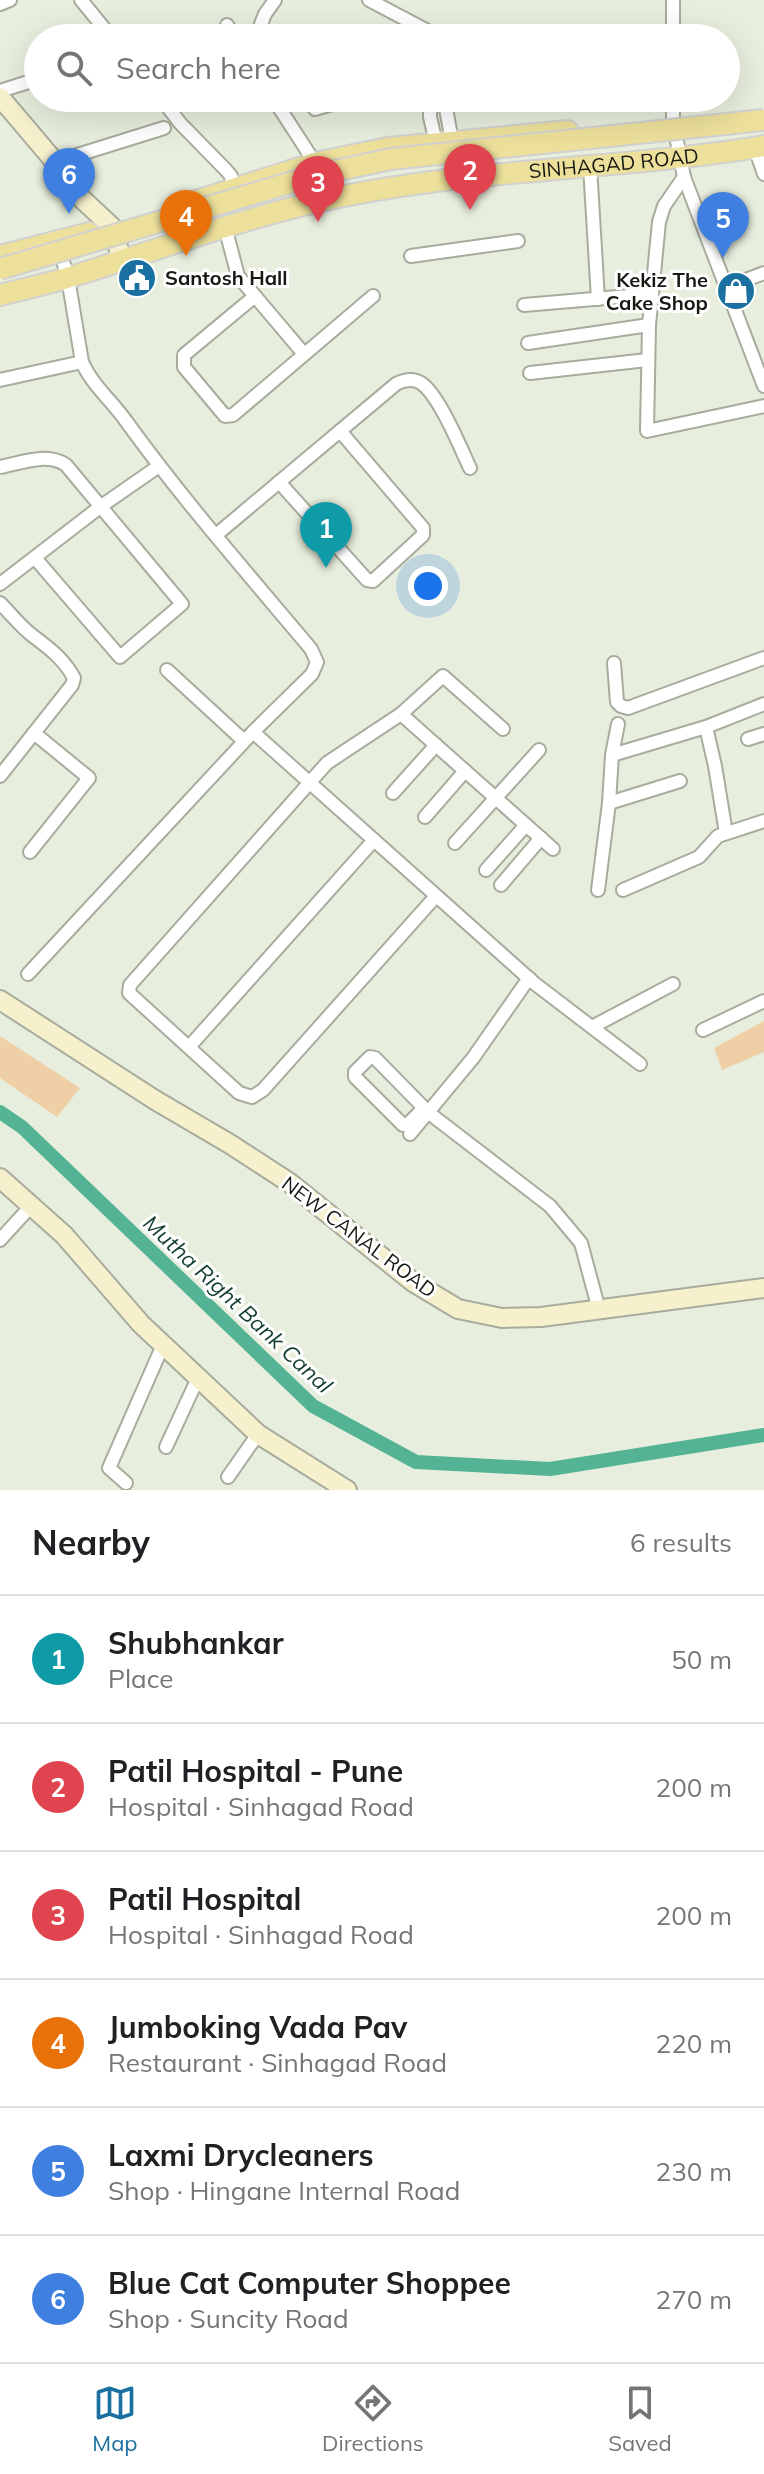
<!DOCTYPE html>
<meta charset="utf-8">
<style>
body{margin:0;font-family:Mulish,sans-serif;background:#f2f2f2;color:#202124}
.you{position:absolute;left:428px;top:586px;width:28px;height:28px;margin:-20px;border:6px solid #fff;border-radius:50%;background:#1a73e8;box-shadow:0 0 0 12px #1a73e833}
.badge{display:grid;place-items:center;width:52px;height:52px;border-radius:50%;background:#1a70a0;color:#fff;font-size:26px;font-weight:700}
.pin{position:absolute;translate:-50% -66px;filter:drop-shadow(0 2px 4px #0008)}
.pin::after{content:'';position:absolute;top:42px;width:28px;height:24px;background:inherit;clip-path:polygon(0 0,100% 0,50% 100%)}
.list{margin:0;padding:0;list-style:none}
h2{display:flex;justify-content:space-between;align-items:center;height:104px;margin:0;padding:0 32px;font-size:34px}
h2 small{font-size:26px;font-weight:400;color:#757577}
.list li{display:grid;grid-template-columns:52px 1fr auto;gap:24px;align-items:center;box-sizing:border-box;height:128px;padding:0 32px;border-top:2px solid #e0e0e0}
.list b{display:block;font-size:30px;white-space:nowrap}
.list p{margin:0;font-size:26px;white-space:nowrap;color:#757577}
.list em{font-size:26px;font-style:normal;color:#757577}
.icon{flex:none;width:44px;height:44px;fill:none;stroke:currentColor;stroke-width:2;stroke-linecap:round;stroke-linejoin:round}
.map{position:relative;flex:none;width:764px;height:1490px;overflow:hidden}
.search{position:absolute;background:#fff;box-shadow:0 8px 32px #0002;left:24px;right:24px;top:24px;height:88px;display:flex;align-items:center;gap:20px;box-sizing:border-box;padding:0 28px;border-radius:44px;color:#757577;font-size:30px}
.sheet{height:872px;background:#fff}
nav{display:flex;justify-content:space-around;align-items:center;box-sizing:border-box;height:112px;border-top:2px solid #e0e0e0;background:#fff;font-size:22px;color:#757577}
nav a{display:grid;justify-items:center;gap:4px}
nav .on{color:#1a70a0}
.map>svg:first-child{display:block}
.green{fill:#efd0a6}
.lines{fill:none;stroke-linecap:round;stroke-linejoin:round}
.canal{stroke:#53b394;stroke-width:14}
.street-casing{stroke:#a7ac9c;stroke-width:16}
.secondary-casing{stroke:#a7ac9c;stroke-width:22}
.primary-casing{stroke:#d1d1d0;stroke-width:24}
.street{stroke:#fff;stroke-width:12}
.secondary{stroke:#f6f0cd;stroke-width:18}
.primary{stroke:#ede09b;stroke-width:20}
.primary-bridge-casing{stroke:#d1d1d0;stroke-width:24;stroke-linecap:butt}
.primary-bridge{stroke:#ede09b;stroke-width:20}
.labels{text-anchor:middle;stroke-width:6;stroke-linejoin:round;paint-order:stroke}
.street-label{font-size:20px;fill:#171913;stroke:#fff}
.poi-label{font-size:20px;font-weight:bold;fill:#171913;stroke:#fff;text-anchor:start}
.water-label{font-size:22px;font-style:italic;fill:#133e31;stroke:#fff}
</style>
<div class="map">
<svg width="764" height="1490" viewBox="0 0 764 1490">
<rect width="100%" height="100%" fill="#e8eedd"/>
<g class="green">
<path d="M764,1021V1052L722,1070L714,1048Z"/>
<path d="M0,1036L80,1088L57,1117L0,1078Z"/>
</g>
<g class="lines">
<path class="canal" d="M0,1112L22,1127L313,1406L416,1462L550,1469L764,1435"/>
<defs>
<g id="street">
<path d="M81,0L112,38"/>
<path d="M369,0L441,38"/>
<path d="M0,4L10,0"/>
<path d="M227,25L235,38"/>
<path d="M262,38L258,32L265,14L275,0"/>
<path d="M673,38V0"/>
<path d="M0,91L38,79"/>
<path d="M161,98L180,123L226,170L231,176L234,189"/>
<path d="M273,98L315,163"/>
<path d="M307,98L315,109L353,98"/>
<path d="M430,98V117L436,143"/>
<path d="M444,98L452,141"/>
<path d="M673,98V121L684,177L764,386"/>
<path d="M755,148L764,174"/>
<path d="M55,162L164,128"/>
<path d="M590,166L598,299"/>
<path d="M684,177L664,206L659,222L649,325L647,431L764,406"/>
<path d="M225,227L238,276L304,354"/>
<path d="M411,256L518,241"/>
<path d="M727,287L764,273"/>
<path d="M255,296L184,355V367L225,416L233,415L373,296"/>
<path d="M524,305L652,294"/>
<path d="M528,343L649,325"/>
<path d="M530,373L647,360"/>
<path d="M0,380L82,362"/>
<path d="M0,467C21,463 47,452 66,465L182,604L120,657L35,558"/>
<path d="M279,482L367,580L373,581L423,535V528L340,431"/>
<path d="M216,535L396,384C404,380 413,378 421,383C439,395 460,447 470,468"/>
<path d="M0,584L100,507L159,466"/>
<path d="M0,603C11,614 21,627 33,636C49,648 64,659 74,678L72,685L0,776"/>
<path d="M614,663L617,702L621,706L628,708L764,658"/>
<path d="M167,670L244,741"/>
<path d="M401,714L443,676L503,729"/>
<path d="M706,727L715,766L726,833"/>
<path d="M253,732L534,983L640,1064"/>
<path d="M748,739L764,734"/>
<path d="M612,755L618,724"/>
<path d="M393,793L436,745"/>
<path d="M609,803L680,781"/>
<path d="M425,817L465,771"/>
<path d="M455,843L539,750"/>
<path d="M30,852L89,778L34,733"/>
<path d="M486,870L526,825"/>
<path d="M501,885L541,838"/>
<path d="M598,890L609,803L612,755L706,727L764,704"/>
<path d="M623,890L699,857L718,836L764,821"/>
<path d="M436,896L263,1090L252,1097L239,1093L129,993L130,985L327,763L401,714L553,849"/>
<path d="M28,974L253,732L312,674L317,662L311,649C248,574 183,500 126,421C112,401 92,385 82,362L68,278L59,248"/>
<path d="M592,1027L673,984"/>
<path d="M703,1030L764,1001"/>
<path d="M189,1047L374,840"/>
<path d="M424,1108L407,1125H403L355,1077V1072L370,1057L375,1058L429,1113L550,1206L581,1243L599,1310"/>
<path d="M410,1134L473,1058L529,978"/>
<path d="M0,1240L31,1206"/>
<path d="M166,1447L198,1378"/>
<path d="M228,1477L258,1434"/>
<path d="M126,1483L109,1468L163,1345"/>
</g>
<g id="secondary">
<path d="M0,97L55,162L81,198L112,227L122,260"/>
<path d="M0,1000L155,1100L230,1144L290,1183L413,1282L458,1309L502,1318L541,1317L764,1288"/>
<path d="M0,1178L64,1235L141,1324L258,1434L347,1490"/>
</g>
<g id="primary">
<path d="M196,201L315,163L388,148L568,131"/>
<path d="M0,256L89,233"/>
<path id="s1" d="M0,295C23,289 47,284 70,277C155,251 239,219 325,200C470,168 619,170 764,146"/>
</g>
</defs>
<use href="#street" class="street-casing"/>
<use href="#secondary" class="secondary-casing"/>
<use href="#primary" class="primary-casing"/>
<use href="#street" class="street"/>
<use href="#secondary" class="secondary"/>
<use href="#primary" class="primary"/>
<defs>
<path id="primary-bridge" d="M0,269L316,175L391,159L764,120"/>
</defs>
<use href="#primary-bridge" class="primary-bridge-casing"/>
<use href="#primary-bridge" class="primary-bridge"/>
</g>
<defs>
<symbol id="civic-disc" viewBox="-11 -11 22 22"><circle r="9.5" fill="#1a70a0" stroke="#fff"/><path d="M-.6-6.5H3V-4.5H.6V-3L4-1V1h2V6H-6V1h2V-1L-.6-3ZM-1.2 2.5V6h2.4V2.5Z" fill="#fff"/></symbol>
<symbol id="shop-disc" viewBox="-11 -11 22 22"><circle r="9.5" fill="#1a70a0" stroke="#fff"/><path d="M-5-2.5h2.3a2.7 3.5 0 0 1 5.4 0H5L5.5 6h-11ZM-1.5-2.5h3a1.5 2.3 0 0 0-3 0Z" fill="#fff"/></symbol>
</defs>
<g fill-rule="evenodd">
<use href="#civic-disc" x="115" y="256" width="44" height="44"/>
<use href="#shop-disc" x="714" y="269" width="44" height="44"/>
</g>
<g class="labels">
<g class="street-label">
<text dy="7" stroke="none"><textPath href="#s1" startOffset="630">SINHAGAD ROAD</textPath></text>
<text transform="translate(359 1237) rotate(37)" y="7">NEW CANAL ROAD</text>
</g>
<g class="poi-label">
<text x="165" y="285">Santosh Hall</text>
<text x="708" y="287" text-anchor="end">Kekiz The<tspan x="708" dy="23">Cake Shop</tspan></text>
</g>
<g class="water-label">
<text transform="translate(238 1304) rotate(43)" y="8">Mutha Right Bank Canal</text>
</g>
</g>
</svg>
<div class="you"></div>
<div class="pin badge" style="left:326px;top:568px;background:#0f9aa8">1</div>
<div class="pin badge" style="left:470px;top:210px;background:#e0444e">2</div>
<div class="pin badge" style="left:318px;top:222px;background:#e0444e">3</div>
<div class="pin badge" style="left:186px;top:256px;background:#e8710a">4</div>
<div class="pin badge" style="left:723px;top:258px;background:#3f7fe0">5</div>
<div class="pin badge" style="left:69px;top:214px;background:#3f7fe0">6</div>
<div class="search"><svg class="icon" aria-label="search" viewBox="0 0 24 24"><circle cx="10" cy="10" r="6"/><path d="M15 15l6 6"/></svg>Search here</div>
</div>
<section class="sheet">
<h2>Nearby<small>6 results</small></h2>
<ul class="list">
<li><span class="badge" style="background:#0f9aa8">1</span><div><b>Shubhankar</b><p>Place</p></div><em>50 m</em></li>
<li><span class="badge" style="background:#e0444e">2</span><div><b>Patil Hospital - Pune</b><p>Hospital · Sinhagad Road</p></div><em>200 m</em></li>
<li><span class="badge" style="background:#e0444e">3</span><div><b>Patil Hospital</b><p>Hospital · Sinhagad Road</p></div><em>200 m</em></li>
<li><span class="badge" style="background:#e8710a">4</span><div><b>Jumboking Vada Pav</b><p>Restaurant · Sinhagad Road</p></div><em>220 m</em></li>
<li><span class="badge" style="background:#3f7fe0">5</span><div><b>Laxmi Drycleaners</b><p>Shop · Hingane Internal Road</p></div><em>230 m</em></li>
<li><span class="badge" style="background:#3f7fe0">6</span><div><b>Blue Cat Computer Shoppee</b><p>Shop · Suncity Road</p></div><em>270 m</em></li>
</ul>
</section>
<nav>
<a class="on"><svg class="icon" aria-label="map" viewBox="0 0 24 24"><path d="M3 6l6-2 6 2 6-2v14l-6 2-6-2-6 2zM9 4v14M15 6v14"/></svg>Map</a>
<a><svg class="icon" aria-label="directions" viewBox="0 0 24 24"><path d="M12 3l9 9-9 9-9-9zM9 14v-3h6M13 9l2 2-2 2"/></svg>Directions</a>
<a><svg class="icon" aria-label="saved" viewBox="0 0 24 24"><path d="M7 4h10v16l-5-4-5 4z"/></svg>Saved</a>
</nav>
